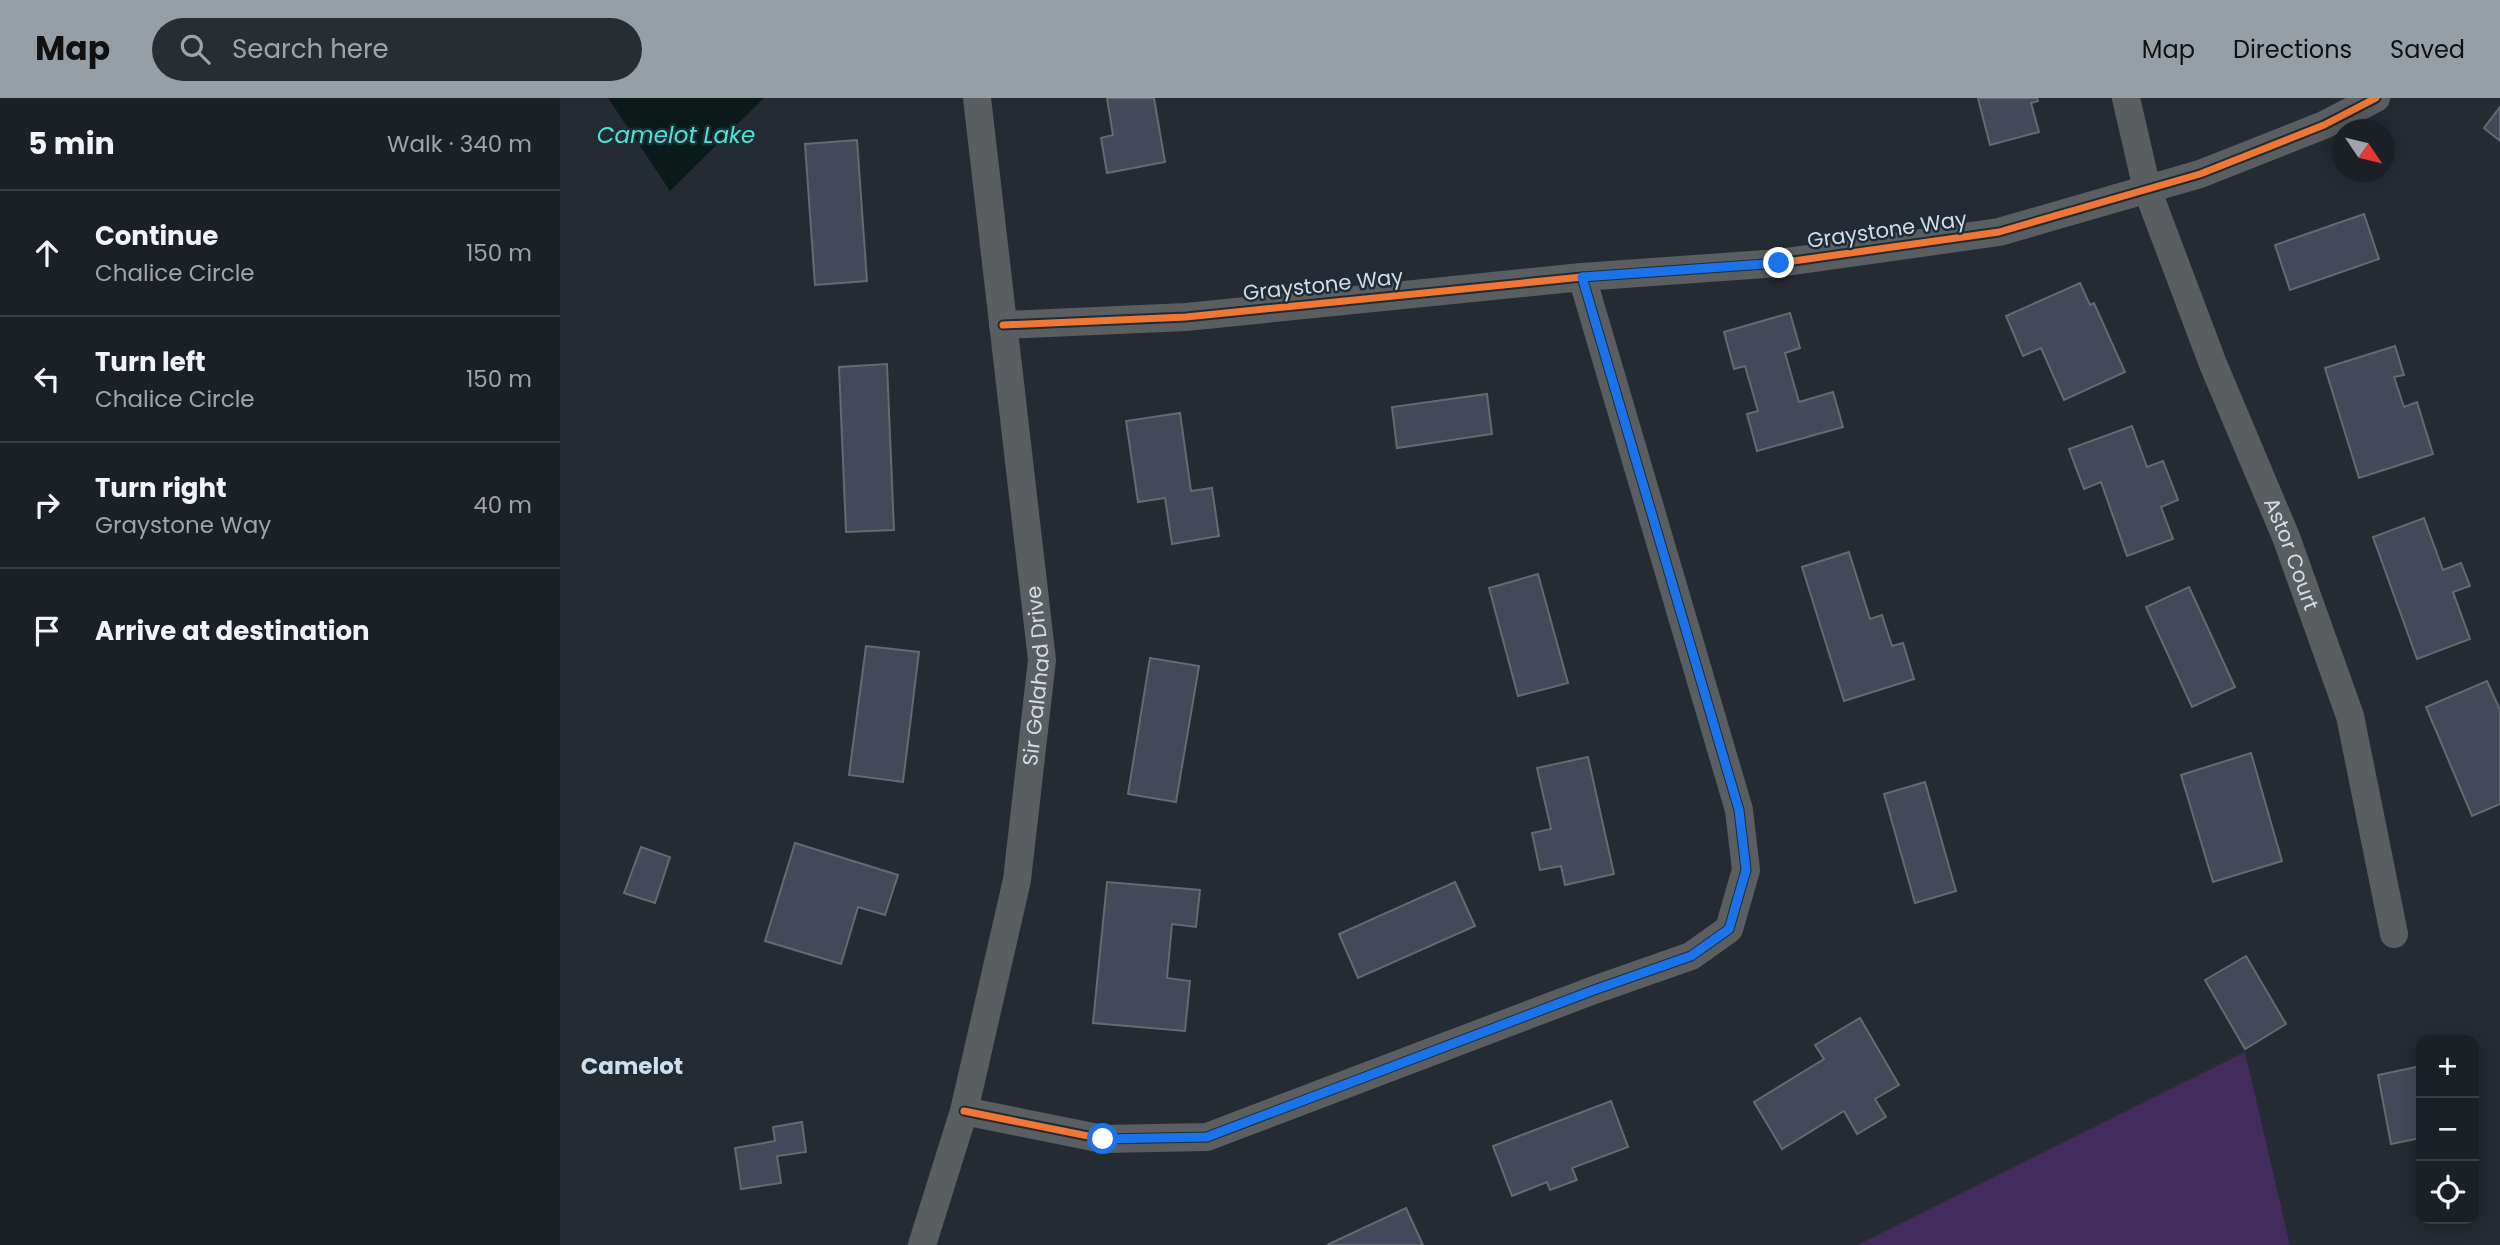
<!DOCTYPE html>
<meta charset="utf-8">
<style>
body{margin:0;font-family:Poppins,sans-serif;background:#282d32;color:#f1f3f6}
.controls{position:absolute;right:21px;bottom:21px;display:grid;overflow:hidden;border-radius:14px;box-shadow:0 4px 18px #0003}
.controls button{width:63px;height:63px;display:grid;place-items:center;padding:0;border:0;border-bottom:2px solid #393e43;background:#1b2026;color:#f1f3f6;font:35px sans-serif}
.compass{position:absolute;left:1772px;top:21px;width:63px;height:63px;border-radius:50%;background:#1b2026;box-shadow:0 4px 18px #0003;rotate:125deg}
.stop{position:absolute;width:21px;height:21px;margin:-16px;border:5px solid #1a73e8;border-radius:50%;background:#fff}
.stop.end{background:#1a73e8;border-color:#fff;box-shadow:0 2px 7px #0008}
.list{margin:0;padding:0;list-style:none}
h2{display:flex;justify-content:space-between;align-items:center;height:91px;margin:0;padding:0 28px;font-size:30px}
h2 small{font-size:23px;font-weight:400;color:#a0a3a7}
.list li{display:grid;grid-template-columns:46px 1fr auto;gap:21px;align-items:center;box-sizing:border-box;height:126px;padding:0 28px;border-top:2px solid #393e43}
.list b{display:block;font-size:26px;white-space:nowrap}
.list p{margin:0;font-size:23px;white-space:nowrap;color:#a0a3a7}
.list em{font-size:23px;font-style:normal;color:#a0a3a7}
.icon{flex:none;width:38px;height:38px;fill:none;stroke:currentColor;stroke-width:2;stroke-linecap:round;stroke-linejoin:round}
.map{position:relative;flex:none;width:1940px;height:1147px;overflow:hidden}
header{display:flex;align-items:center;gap:42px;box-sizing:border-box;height:98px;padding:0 35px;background:#969ea6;color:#111}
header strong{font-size:33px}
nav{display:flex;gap:38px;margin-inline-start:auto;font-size:24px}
.search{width:490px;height:63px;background:#282d32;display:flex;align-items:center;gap:18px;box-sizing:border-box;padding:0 24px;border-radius:38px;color:#a0a3a7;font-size:26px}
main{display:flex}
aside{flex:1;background:#1b2026}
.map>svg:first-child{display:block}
.green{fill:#412c5b}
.water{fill:#091a19}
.building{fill:#43485a;stroke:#656a70;stroke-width:2}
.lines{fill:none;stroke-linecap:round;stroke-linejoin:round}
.minor{stroke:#5a5e60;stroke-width:28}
.cycleway-casing{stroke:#1e2c38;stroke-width:11}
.cycleway{stroke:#f07635;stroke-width:7}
.route{stroke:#1a73e8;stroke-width:9}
.labels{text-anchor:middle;stroke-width:5;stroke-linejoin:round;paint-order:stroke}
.street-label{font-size:21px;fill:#d3dce4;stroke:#1e2c38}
.water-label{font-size:23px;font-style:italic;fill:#50e3d3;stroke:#1e2c38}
.neighbourhood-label{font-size:23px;font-weight:bold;fill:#cddeee;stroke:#1e2c38}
</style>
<header>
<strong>Map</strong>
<div class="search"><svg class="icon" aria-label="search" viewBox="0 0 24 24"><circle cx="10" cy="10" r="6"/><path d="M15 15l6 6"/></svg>Search here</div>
<nav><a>Map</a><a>Directions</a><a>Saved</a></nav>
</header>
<main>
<aside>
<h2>5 min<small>Walk · 340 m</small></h2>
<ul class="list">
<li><svg class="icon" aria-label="ahead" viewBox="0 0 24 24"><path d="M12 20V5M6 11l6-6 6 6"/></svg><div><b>Continue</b><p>Chalice Circle</p></div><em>150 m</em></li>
<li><svg class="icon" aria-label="left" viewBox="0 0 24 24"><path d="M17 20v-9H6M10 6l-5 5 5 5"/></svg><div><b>Turn left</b><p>Chalice Circle</p></div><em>150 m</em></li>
<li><svg class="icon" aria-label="right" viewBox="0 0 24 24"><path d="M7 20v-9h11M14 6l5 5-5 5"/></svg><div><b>Turn right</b><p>Graystone Way</p></div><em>40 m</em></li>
<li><svg class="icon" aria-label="arrive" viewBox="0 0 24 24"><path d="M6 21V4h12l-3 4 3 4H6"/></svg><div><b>Arrive at destination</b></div></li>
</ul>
</aside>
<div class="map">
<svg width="1940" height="1147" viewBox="0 0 1940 1147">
<rect width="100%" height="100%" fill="#242b32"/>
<path class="green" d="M1685,954L1730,1147H1297Z"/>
<path class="water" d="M48,0H204L110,93Z"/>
<g class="building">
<path d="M547,0H594L605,64L547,75L541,40L553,37Z"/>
<path d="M1418,0H1477L1478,3L1471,5L1479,34L1430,47Z"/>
<path d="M1940,9V43L1924,30Z"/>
<path d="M297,42L307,183L255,187L245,46Z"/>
<path d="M1804,116L1819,161L1730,192L1715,147Z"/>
<path d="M1520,185L1530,207L1534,205L1565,274L1504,302L1481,250L1463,258L1446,218Z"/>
<path d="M1230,215L1240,250L1225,255L1239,304L1273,294L1283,329L1197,353L1187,316L1198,313L1185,268L1174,271L1164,234Z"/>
<path d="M1835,248L1844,277L1834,279L1844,309L1857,304L1873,356L1799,380L1765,270Z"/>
<path d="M327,266L334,432L286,434L279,269Z"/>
<path d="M927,296L932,336L837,350L832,309Z"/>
<path d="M620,315L631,393L652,390L659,438L612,446L605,400L578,404L566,323Z"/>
<path d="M1572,328L1587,369L1603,363L1618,402L1601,409L1613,441L1567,458L1541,384L1524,391L1509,351Z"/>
<path d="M1864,420L1883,472L1901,465L1910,488L1893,494L1910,541L1857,561L1813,439Z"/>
<path d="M1289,454L1310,521L1322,517L1332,548L1343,545L1354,581L1284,603L1242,469Z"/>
<path d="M978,476L1008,585L958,598L929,490Z"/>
<path d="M1629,489L1675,589L1632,609L1586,509Z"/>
<path d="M306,548L359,554L343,684L289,677Z"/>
<path d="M590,560L639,568L616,704L568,696Z"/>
<path d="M1927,583L1940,612V706L1912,718L1866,609Z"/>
<path d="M1691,655L1722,763L1653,784L1621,677Z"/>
<path d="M1028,659L1054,776L1005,787L1001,768L980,772L972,735L991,731L977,670Z"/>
<path d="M1365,684L1396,793L1355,805L1324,696Z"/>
<path d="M235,745L338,777L325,817L298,809L281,866L205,843Z"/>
<path d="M81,749L110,759L95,805L64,795Z"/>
<path d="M547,784L640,792L636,829L612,826L607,880L630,883L625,933L533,925Z"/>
<path d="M895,784L915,828L798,880L779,836Z"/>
<path d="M1686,858L1726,926L1685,951L1645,882Z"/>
<path d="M1300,920L1339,987L1315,1001L1326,1019L1297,1036L1284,1013L1222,1051L1194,1004L1264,961L1255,947Z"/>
<path d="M1861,968V1040L1831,1046L1818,977Z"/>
<path d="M1051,1003L1068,1049L1012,1070L1017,1082L990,1092L987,1084L952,1098L933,1048Z"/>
<path d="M242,1024L246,1054L217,1058L221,1085L181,1091L175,1050L215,1043L213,1029Z"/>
<path d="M846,1110L863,1147H767Z"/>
</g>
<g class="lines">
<g class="minor">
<path id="s1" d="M1566,0L1587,91L1653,266L1726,439L1790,618L1834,836"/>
<path d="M443,227L626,219L1022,179L1219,165L1439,134L1640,76L1764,27L1816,0"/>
<path d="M404,1013L543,1041L647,1039L1034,892L1131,858L1169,831L1186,772L1179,712L1022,179"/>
<path id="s2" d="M362,1147L404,1013L457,782L482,562L417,0"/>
</g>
<defs>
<g id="cycleway">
<path d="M443,227L626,219L1022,179L1219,165L1439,134L1640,76L1764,27L1816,0"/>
<path d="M404,1013L543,1041L647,1039L1034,892L1131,858L1169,831L1186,772L1179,712L1022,179"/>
</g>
</defs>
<use href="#cycleway" class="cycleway-casing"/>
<use href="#cycleway" class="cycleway"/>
</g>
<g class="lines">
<path class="route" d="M543,1041L647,1039L1034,892L1131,858L1169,831L1186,772L1179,712L1022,179L1219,165"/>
</g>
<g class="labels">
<g class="street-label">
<text transform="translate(1327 132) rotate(-8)" y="7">Graystone Way</text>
<text transform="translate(763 187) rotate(-6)" y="7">Graystone Way</text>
<text dy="7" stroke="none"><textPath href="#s1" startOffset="486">Astor Court</textPath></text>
<text dy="7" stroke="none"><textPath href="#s2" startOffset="583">Sir Galahad Drive</textPath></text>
</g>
<g class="water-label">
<text x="116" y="45">Camelot Lake</text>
</g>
<g class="neighbourhood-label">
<text x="72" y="976">Camelot</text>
</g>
</g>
</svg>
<div class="controls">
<button>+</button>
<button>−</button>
<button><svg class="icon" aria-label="locate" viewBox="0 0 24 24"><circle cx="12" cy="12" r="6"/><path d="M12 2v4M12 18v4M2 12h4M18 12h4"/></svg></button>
</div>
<svg class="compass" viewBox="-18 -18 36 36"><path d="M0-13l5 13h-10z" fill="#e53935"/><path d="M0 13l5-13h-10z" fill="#a0a3a7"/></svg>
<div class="stop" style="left:543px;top:1041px"></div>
<div class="stop end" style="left:1219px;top:165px"></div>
</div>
</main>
